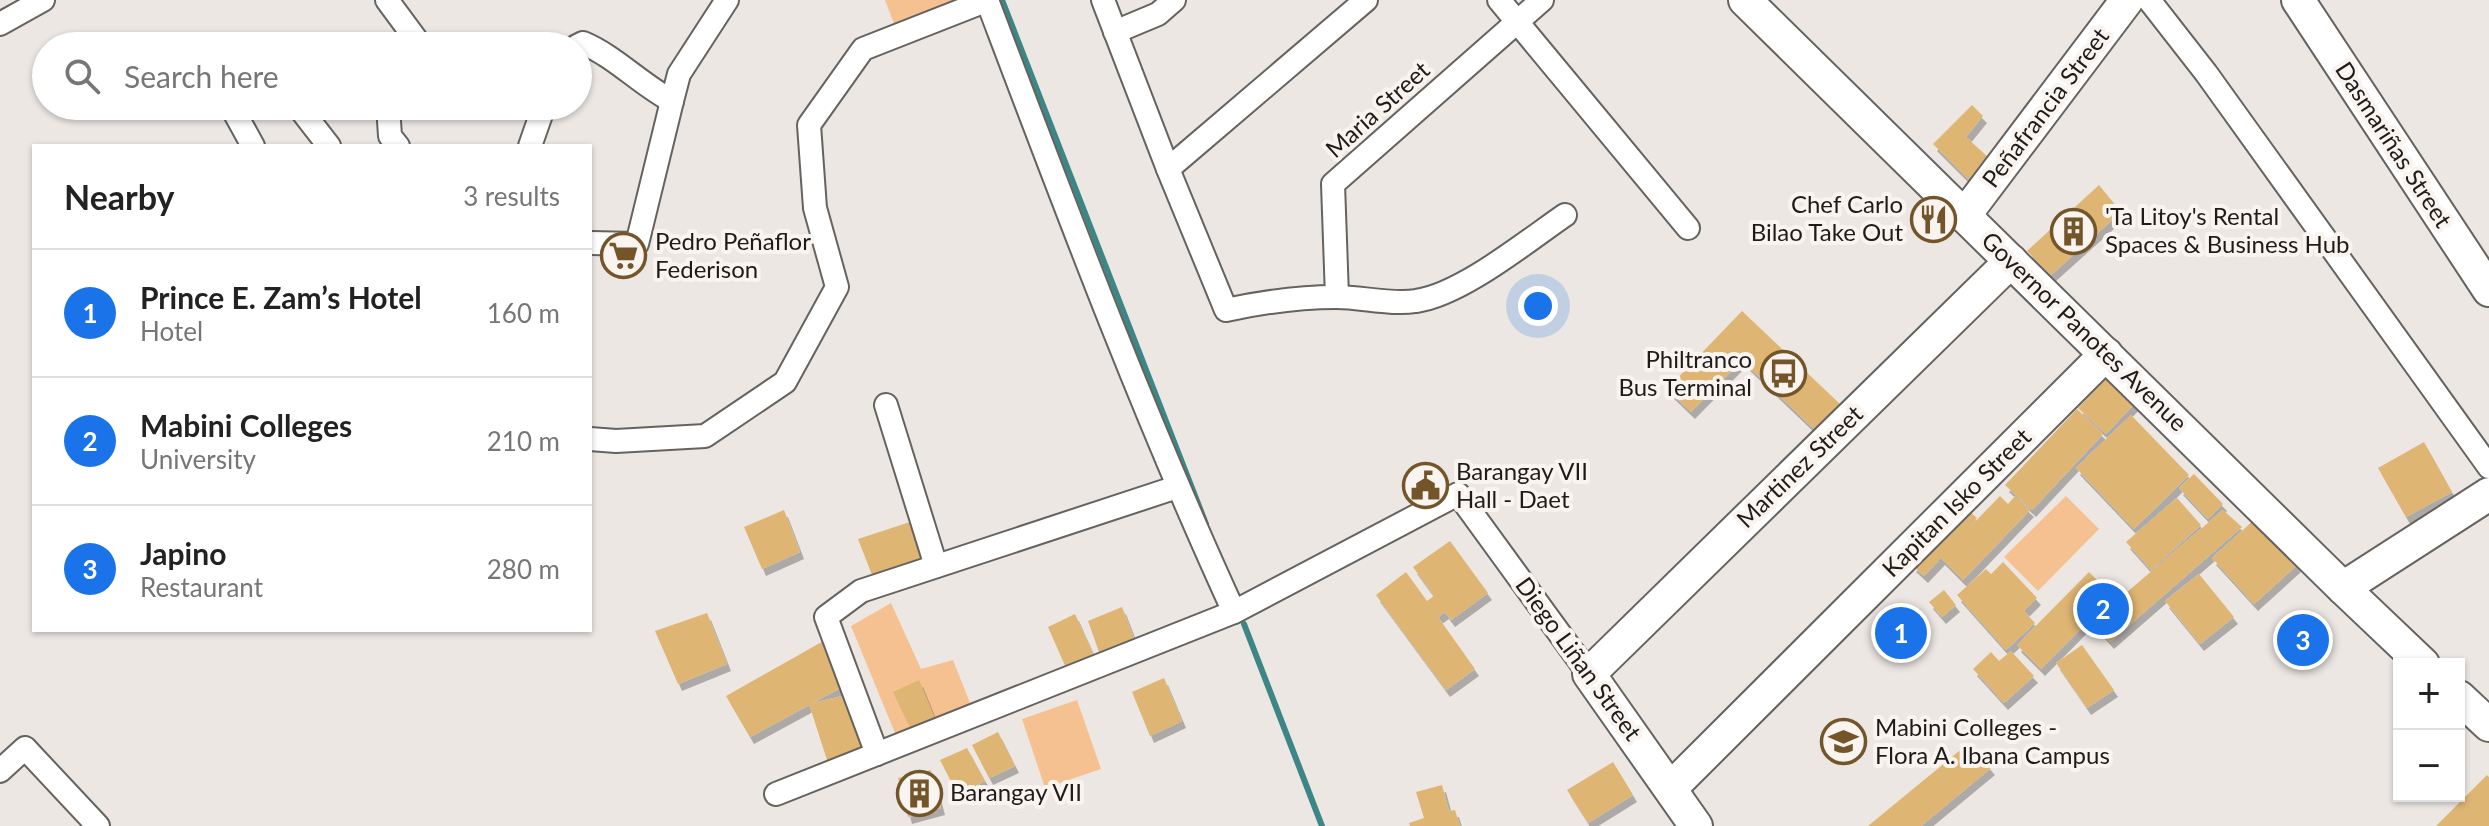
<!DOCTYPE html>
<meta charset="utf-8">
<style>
body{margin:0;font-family:Lato,sans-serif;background:#f6f6f6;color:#222}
.controls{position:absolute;right:24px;bottom:24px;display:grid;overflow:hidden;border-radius:0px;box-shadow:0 2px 6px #0004}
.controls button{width:72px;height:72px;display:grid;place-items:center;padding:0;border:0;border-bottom:2px solid #e0e0e0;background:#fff;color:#222;font:40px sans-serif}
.you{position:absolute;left:1538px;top:306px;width:28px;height:28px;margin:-20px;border:6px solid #fff;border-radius:50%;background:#1a73e8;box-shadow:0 0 0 12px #1a73e833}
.badge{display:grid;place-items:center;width:52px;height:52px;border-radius:50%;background:#1a73e8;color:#fff;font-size:26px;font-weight:700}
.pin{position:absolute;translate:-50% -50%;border:4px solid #fff;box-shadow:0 2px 8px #0006}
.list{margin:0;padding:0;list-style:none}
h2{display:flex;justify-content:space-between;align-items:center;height:104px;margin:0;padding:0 32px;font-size:34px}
h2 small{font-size:26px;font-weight:400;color:#767676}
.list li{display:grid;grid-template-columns:52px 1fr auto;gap:24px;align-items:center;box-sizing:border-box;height:128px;padding:0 32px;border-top:2px solid #e0e0e0}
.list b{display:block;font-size:30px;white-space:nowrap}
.list p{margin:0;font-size:26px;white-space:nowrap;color:#767676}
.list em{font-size:26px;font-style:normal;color:#767676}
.icon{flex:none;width:44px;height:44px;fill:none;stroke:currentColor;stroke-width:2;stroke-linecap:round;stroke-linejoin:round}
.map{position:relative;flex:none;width:2489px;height:826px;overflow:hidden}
.search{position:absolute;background:#fff;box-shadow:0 2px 6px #0004;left:32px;top:32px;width:560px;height:88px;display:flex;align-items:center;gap:20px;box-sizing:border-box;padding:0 28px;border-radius:44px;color:#767676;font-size:30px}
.panel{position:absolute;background:#fff;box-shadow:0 2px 6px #0004;left:32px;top:144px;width:560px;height:488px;border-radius:0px}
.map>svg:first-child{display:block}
.green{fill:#f6c190}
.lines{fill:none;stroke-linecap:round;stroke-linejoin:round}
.stream{stroke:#3c8686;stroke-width:6}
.building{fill:#dfb573;filter:url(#shadow)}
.street-casing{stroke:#66625e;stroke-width:26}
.secondary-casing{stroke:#66625e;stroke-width:36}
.street{stroke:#fff;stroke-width:22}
.secondary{stroke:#fff;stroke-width:32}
.labels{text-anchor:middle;stroke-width:8;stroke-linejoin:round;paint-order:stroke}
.street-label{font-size:24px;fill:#1e1c1b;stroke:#faf4f0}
.poi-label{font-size:24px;fill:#1e1c1b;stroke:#faf4f0;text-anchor:start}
</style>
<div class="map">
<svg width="2489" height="826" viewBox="0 0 2489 826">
<defs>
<filter id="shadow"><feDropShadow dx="4" dy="7" stdDeviation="0" flood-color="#0004"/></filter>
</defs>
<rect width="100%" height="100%" fill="#ece7e3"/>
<g class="green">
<path d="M885,0H959L895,26Z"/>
<path d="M2066,496L2099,529L2038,591L2004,557Z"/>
<path d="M891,603L921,669L953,660L972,708L897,738L851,626Z"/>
<path d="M1077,700L1101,769L1045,788L1022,719Z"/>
</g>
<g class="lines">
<g class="stream">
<path d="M1002,0L1206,524"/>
<path d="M1244,624L1322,826"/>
</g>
</g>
<g class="building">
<path d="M1972,105L1983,116L1966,137L1989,158L1968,179L1933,144Z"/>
<path d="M2099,185L2121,212L2051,275L2027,251Z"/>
<path d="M1742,311L1840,404L1815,430L1742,360L1691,412L1667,389Z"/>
<path d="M2111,374L2138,400L2106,434L2078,408Z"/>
<path d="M2077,409L2103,434L2032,510L2005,485Z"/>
<path d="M2131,415L2189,475L2134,529L2076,468Z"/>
<path d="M2424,442L2452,492L2406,517L2378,468Z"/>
<path d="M2194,474L2223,504L2208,519L2179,488Z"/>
<path d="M2000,496L2008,504L2015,496L2030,510L1963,580L1941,558L1924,576L1912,565L1967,509L1977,518L1968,529Z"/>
<path d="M2177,498L2201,525L2151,570L2126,542Z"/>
<path d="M784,510L800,552L762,569L744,527Z"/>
<path d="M2223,510L2242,527L2110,642L2092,622Z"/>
<path d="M2255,519L2297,565L2254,604L2212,558Z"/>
<path d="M913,521L926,558L872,575L858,539Z"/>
<path d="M1450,541L1488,593L1451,620L1445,612L1438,617L1475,669L1446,690L1376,595L1406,572L1427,601L1434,596L1413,567Z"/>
<path d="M2003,562L2037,598L2024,611L2035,623L2006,650L1957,595L1986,569L1991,574Z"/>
<path d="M2089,572L2113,596L2041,669L2017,645Z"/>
<path d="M2199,574L2234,617L2200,644L2165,601Z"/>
<path d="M1944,590L1956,605L1942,617L1929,602Z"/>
<path d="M1122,607L1134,638L1099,652L1088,621Z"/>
<path d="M707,613L727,664L678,684L655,631Z"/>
<path d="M1075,614L1093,654L1066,668L1048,627Z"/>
<path d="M827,639L844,686L750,737L726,696Z"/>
<path d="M2082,645L2114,690L2087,708L2056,663Z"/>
<path d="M2011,651L2034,676L2004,703L1973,669L1991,652L1999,661Z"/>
<path d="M1164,678L1182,721L1150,736L1132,692Z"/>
<path d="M919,680L935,719L911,730L893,692Z"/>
<path d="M847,695L864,747L828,763L809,704Z"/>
<path d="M998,732L1015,766L989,778L972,745Z"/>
<path d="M1969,743L1991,768L1921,826H1868Z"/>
<path d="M967,748L985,781L958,795L940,760Z"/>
<path d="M1613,762L1633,795L1588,823L1567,790Z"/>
<path d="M931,770L941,808L908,817L898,778Z"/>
<path d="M2487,775L2489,777V826H2436Z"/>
<path d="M1442,785L1449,811L1455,810L1460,826H1410L1409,823L1424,818L1416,792Z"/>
</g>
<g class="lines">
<defs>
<g id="street">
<path d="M387,0L421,46"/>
<path d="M987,0C1065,206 1142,412 1234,612"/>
<path d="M1103,0L1168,169L1226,310C1263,302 1298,297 1336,297C1362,297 1391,305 1416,301C1461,295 1527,241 1565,215"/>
<path d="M1499,0L1688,228"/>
<path d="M2149,0L2206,73L2489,467"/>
<path d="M0,24L43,0"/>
<path d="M1115,32L1158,14L1174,0"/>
<path d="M577,46L583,43C616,57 640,84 672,101L679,74L727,0"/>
<path d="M231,106L253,146"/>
<path d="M298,106L329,146"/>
<path d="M388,106L390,136L398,146"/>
<path d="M530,146L544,106"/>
<path d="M1168,169L1366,0"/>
<path d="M590,243L637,244L672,101"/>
<path d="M1337,297L1333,184L1542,0"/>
<path d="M886,405L936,566"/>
<path d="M590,439L616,441L705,436L785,382L837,287L815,208L809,125L863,49L988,0"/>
<path d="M877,754L826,617L861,591L1177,487"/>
<path d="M0,771L25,748L98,826"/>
<path d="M776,794L1234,612L1458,494L1589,674"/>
</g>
<g id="secondary">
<path d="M1745,0L2343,588L2423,664"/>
<path d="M2298,0L2489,290"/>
<path d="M1964,216L2127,0"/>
<path d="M2343,588L2489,494"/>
<path d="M2459,697L2489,725"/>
<path d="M1671,788L2106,354"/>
<path d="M1696,826L1589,674L2011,261"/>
</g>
</defs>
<use href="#street" class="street-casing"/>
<use href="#secondary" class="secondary-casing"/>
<use href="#street" class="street"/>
<use href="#secondary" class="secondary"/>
</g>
<defs>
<symbol id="restaurant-ring" viewBox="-11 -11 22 22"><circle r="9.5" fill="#faf4f0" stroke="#74552a" stroke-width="1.5"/><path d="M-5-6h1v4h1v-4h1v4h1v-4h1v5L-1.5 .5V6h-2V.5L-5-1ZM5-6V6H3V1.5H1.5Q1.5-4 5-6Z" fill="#74552a"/></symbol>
<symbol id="building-ring" viewBox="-11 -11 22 22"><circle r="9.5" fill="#faf4f0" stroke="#74552a" stroke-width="1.5"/><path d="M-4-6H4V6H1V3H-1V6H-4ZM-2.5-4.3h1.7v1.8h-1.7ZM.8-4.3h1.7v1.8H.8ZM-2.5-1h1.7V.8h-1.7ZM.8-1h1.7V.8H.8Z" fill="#74552a"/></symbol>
<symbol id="supermarket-ring" viewBox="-11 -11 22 22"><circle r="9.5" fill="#faf4f0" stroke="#74552a" stroke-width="1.5"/><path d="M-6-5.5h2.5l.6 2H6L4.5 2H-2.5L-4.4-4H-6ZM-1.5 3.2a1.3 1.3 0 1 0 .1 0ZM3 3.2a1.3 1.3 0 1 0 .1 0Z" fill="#74552a"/></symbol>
<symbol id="bus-ring" viewBox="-11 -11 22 22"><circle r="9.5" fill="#faf4f0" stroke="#74552a" stroke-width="1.5"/><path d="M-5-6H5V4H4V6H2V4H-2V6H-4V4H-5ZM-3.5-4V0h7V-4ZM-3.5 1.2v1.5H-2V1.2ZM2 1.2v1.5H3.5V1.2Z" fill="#74552a"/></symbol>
<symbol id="civic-ring" viewBox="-11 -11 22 22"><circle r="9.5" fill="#faf4f0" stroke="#74552a" stroke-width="1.5"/><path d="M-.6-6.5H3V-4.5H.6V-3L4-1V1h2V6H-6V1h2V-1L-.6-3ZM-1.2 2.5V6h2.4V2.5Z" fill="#74552a"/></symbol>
<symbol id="school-ring" viewBox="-11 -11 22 22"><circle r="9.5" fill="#faf4f0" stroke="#74552a" stroke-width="1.5"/><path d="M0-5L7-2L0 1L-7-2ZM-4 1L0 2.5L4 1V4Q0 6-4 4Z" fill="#74552a"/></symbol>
</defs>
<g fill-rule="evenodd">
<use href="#restaurant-ring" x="1908" y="194" width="51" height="51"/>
<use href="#building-ring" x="2048" y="206" width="51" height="51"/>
<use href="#supermarket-ring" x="598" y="230" width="51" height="51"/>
<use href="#bus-ring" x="1758" y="348" width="51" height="51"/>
<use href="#civic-ring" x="1400" y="460" width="51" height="51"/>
<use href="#school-ring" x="1818" y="716" width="51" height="51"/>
<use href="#building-ring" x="894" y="768" width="51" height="51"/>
</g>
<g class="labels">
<g class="street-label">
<text transform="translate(2046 108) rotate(-53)" y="8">Peñafrancia Street</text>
<text transform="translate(1378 110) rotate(-42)" y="8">Maria Street</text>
<text transform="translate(2393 145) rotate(57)" y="8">Dasmariñas Street</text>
<text transform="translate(2084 332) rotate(44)" y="8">Governor Panotes Avenue</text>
<text transform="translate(1800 467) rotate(-44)" y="8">Martinez Street</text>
<text transform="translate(1957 503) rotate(-45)" y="8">Kapitan Isko Street</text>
<text transform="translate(1578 659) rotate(54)" y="8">Diego Liñan Street</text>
</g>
<g class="poi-label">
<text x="1903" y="213" text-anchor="end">Chef Carlo<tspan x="1903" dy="28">Bilao Take Out</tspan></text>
<text x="2105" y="225">'Ta Litoy's Rental<tspan x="2105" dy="28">Spaces &amp; Business Hub</tspan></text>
<text x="655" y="250">Pedro Peñaflor<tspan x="655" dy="28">Federison</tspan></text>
<text x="1752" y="368" text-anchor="end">Philtranco<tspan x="1752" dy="28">Bus Terminal</tspan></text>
<text x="1456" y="480">Barangay VII<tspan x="1456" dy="28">Hall - Daet</tspan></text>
<text x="1875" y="736">Mabini Colleges -<tspan x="1875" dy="28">Flora A. Ibana Campus</tspan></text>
<text x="950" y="801">Barangay VII</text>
</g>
</g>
</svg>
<div class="controls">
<button>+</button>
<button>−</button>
</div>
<div class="you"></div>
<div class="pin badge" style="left:1901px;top:633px">1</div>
<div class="pin badge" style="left:2103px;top:609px">2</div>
<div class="pin badge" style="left:2303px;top:640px">3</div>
<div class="search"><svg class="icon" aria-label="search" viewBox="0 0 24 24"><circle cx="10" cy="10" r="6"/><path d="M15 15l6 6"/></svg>Search here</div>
<section class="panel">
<h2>Nearby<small>3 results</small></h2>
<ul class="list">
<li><span class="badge">1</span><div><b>Prince E. Zam’s Hotel</b><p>Hotel</p></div><em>160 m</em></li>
<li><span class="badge">2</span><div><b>Mabini Colleges</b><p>University</p></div><em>210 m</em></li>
<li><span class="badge">3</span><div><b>Japino</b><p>Restaurant</p></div><em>280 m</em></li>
</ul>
</section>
</div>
